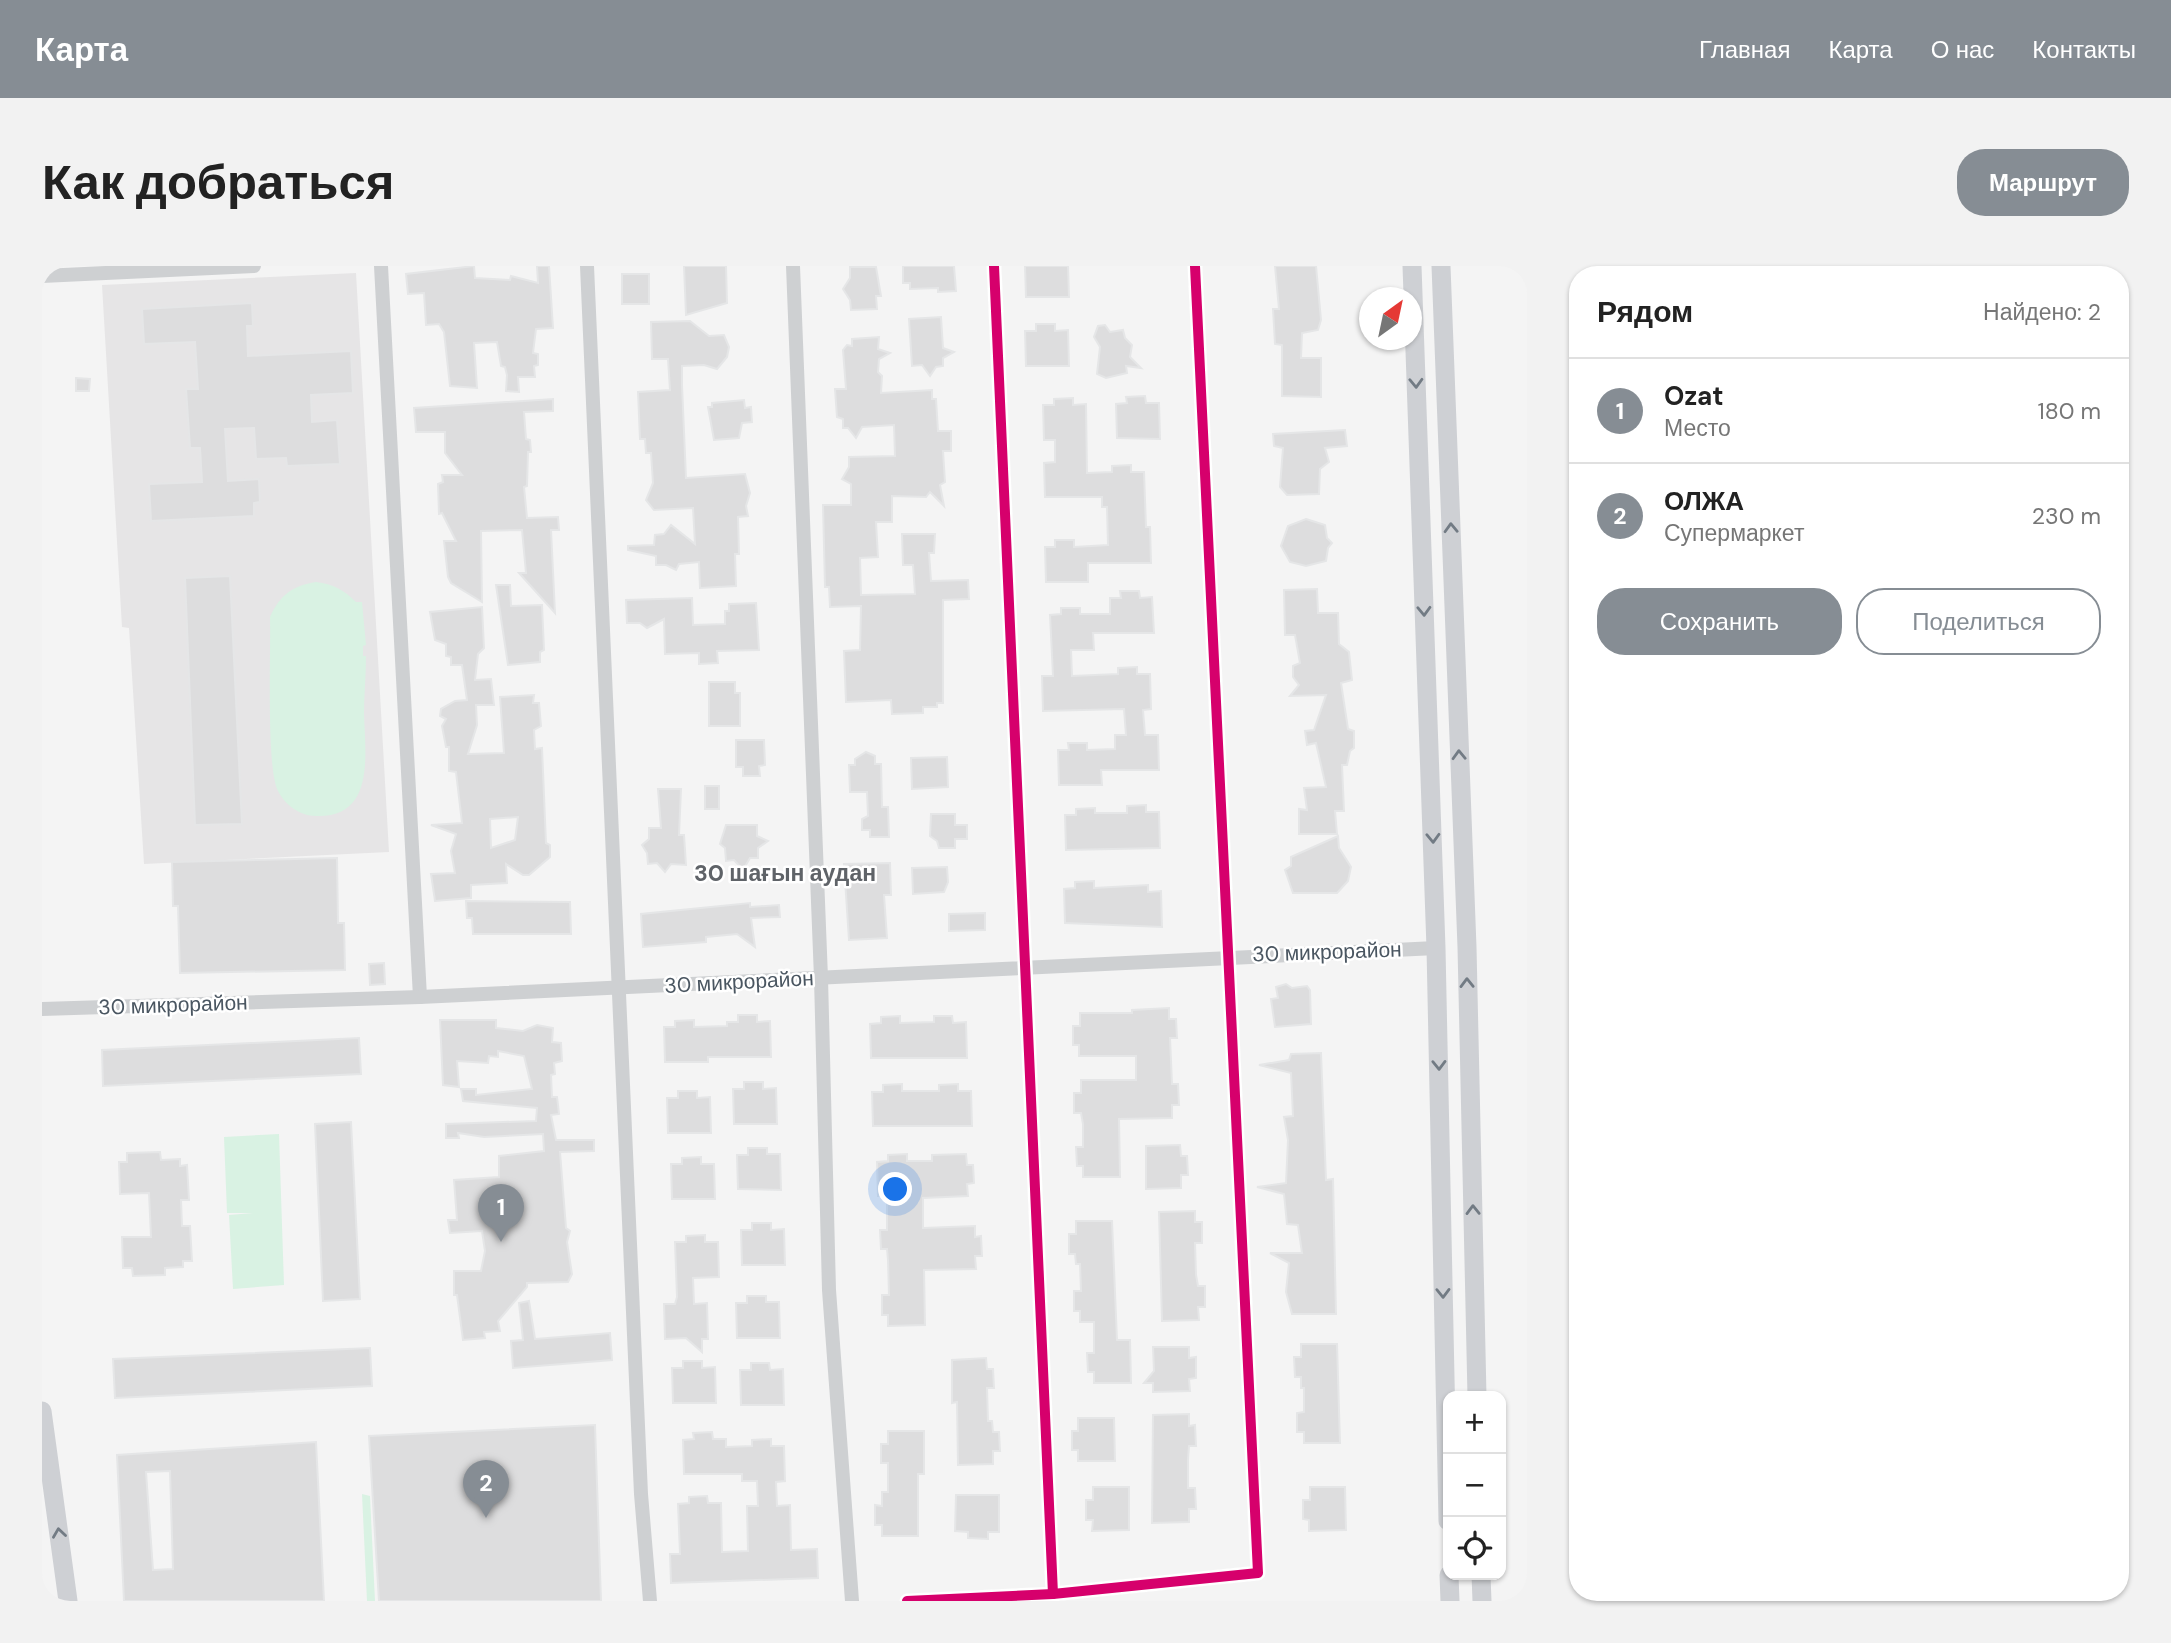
<!DOCTYPE html>
<html lang="ru">
<meta charset="utf-8">
<style>
body{margin:0;font-family:"DM Sans",sans-serif;background:#f2f2f2;color:#222}
.controls{position:absolute;right:21px;bottom:21px;display:grid;overflow:hidden;border-radius:14px;box-shadow:0 2px 5px #0004}
.controls button{width:63px;height:63px;display:grid;place-items:center;padding:0;border:0;border-bottom:2px solid #e0e0e0;background:#fff;color:#222;font:35px sans-serif}
.compass{position:absolute;left:1317px;top:21px;width:63px;height:63px;border-radius:50%;background:#fff;box-shadow:0 2px 5px #0004;rotate:33deg}
.you{position:absolute;left:854px;top:924px;width:24px;height:24px;margin:-18px;border:5px solid #fff;border-radius:50%;background:#1a73e8;box-shadow:0 0 0 10px #1a73e833}
.badge{display:grid;place-items:center;width:46px;height:46px;border-radius:50%;background:#868d94;color:#fff;font-size:23px;font-weight:700}
.pin{position:absolute;translate:-50% -58px;filter:drop-shadow(0 2px 4px #0008)}
.pin::after{content:'';position:absolute;top:37px;width:24px;height:21px;background:inherit;clip-path:polygon(0 0,100% 0,50% 100%)}
.list{margin:0;padding:0;list-style:none}
h2{display:flex;justify-content:space-between;align-items:center;height:91px;margin:0;padding:0 28px;font-size:30px}
h2 small{font-size:23px;font-weight:400;color:#767676}
.list li{display:grid;grid-template-columns:46px 1fr auto;gap:21px;align-items:center;box-sizing:border-box;height:105px;padding:0 28px;border-top:2px solid #e0e0e0}
.list b{display:block;font-size:26px;white-space:nowrap}
.list p{margin:0;font-size:23px;white-space:nowrap;color:#767676}
.list em{font-size:23px;font-style:normal;color:#767676}
.actions{display:flex;gap:14px;padding:21px 28px}
.actions a{flex:1;padding:16px 0;border:2px solid #868d94;border-radius:28px;text-align:center;font-size:24px;color:#868d94}
.actions .main{background:#868d94;color:#fff}
.icon{flex:none;width:38px;height:38px;fill:none;stroke:currentColor;stroke-width:2;stroke-linecap:round;stroke-linejoin:round}
.map{position:relative;flex:none;width:1485px;height:1335px;overflow:hidden;border-radius:28px}
header{display:flex;align-items:center;gap:42px;box-sizing:border-box;height:98px;padding:0 35px;background:#868d94;color:#fff}
header strong{font-size:33px}
nav{display:flex;gap:38px;margin-inline-start:auto;font-size:24px}
.intro{display:flex;align-items:center;justify-content:space-between;box-sizing:border-box;height:168px;padding:0 42px}
h1{margin:0;font-size:49px}
.button{padding:18px 32px;border-radius:28px;background:#868d94;color:#fff;font-size:24px;font-weight:700}
main{display:flex;gap:42px;padding:0 42px}
aside{flex:1;background:#fff;border-radius:28px;box-shadow:0 2px 5px #0004}
.map>svg:first-child{display:block}
.education{fill:#e6e5e6}
.green{fill:#d9f2e3}
.building{fill:#ddddde;stroke:#e5e6e7;stroke-width:2;fill-rule:evenodd}
.lines{fill:none;stroke-linecap:round;stroke-linejoin:round}
.minor{stroke:#ced0d2;stroke-width:14}
.secondary{stroke:#ced0d4;stroke-width:19}
.cycleway-casing{stroke:#fff;stroke-width:15}
.cycleway{stroke:#d6006c;stroke-width:10}
.oneway{stroke:#727b84}
.labels{text-anchor:middle;stroke-width:5;stroke-linejoin:round;paint-order:stroke}
.street-label{font-size:21px;fill:#4a5661;stroke:#fff}
.neighbourhood-label{font-size:23px;font-weight:bold;fill:#5f6368;stroke:#fff}
</style>
<header>
<strong>Карта</strong>
<nav><a>Главная</a><a>Карта</a><a>О нас</a><a>Контакты</a></nav>
</header>
<div class="intro"><h1>Как добраться</h1><a class="button">Маршрут</a></div>
<main>
<div class="map">
<svg width="1485" height="1335" viewBox="0 0 1485 1335">
<rect width="100%" height="100%" fill="#f4f4f4"/>
<path class="education" d="M314,7L347,586L102,598L87,362L80,361L60,19Z"/>
<g class="green">
<path d="M274,316C291,318 302,324 314,336H320L324,379L321,380V390H324C324,410 322,429 322,447C323,487 334,552 274,550C258,550 243,539 236,525C224,503 229,384 228,351C238,329 250,320 274,316Z"/>
<path d="M237,868L242,1019L191,1023L187,949L211,947H185L182,871Z"/>
<path d="M320,1228L328,1230L333,1335H325Z"/>
</g>
<g class="building">
<path d="M432,0L433,12L468,14L469,10L496,17L495,0H507L511,62L494,63L491,87L496,88V99L492,100L493,111H476L477,126L464,125L465,109L463,101L459,100L455,76L432,77L435,122L408,120L402,66L397,58L384,59L382,27L366,28L364,8Z"/>
<path d="M642,0H684L685,37L644,49Z"/>
<path d="M861,0H912L914,25L896,26V22L868,23V17H861Z"/>
<path d="M983,0H1026L1027,31H984Z"/>
<path d="M1233,0H1274L1279,54L1276,64L1260,67L1259,92H1279V131L1240,130V79L1233,78L1231,43H1237Z"/>
<path d="M808,1H834L839,30H834L835,43L809,44L808,34L801,23L808,12Z"/>
<rect x="580" y="8" width="27" height="30"/>
<path d="M210,37L211,60H205L206,90L309,85L311,127L269,129L270,156L295,154L298,198L245,200L244,192L214,193L212,162L183,163L186,215L217,213L218,236L212,237V250L109,255L107,218L160,216L158,182H148L144,123H156L153,76L102,78L100,43Z"/>
<path d="M899,51L901,82L912,86L901,92V100L894,101L888,110L880,99L870,100L867,53Z"/>
<path d="M648,55L667,70L682,69L687,81L685,91L675,103L662,99L640,100V119L644,212L703,208L708,227L704,240L706,250L696,251L697,288H693L694,320L658,322L657,296L637,298L634,304L624,299H614V290L586,284V280L612,279L613,269L622,268L629,259L653,278L651,242L612,244L604,234L611,217L609,187H604L603,173H598L596,126L628,124L626,93H610L609,56Z"/>
<path d="M994,58H1013V65L1026,64L1027,100H984L983,65H994Z"/>
<path d="M1063,59L1068,66L1081,64L1083,72L1090,79L1088,91L1099,102L1084,100L1085,107L1064,112L1055,108L1058,81L1052,71L1056,60Z"/>
<path d="M837,71L836,83L848,87L837,93L836,106L840,110L839,127L890,124V133H894L896,165H909V185H901L903,216L898,219L902,240L888,226L884,231L850,230V256H834L836,291L818,292L819,329L873,328L871,299H861L860,268H893L892,287H887L889,315L926,314L927,333L901,334V437H895V441H881V447L850,448L849,434L804,436L802,385L818,384L819,340L788,341L787,321H783L781,239H809V218L800,213L807,201V191L853,190L852,159L820,161L814,172L806,162H801V153L795,151L793,123H804L801,84L805,79L810,80V73Z"/>
<path d="M34,112L48,113L47,125H34Z"/>
<path d="M1103,130L1104,137H1117L1118,173L1075,172L1074,138L1085,137L1084,131Z"/>
<path d="M1031,132V139L1044,138L1045,207L1070,206V200L1089,199V206H1102L1104,261H1108L1109,297H1046V316H1004L1003,281H1013V274H1032V281L1066,279L1065,241H1060V231H1003L1002,197L1013,196V174H1002L1001,139H1012V133Z"/>
<path d="M511,133V145L482,146L484,173L488,174L489,186H486L485,220L482,221L485,252L516,251L517,264H509L513,347L477,307H484L480,264L439,265L440,336L409,317L406,311L402,275H414L400,247L397,248L396,218L401,216L400,209H420L403,187V166H374L372,142Z"/>
<path d="M702,134L703,142L709,141L710,156L700,157L697,172L672,174L666,141H670V137Z"/>
<path d="M1303,164L1305,180L1283,182L1287,196L1278,203L1277,228L1245,229L1238,221L1241,182L1232,180L1231,168Z"/>
<path d="M1264,253L1283,259L1285,272L1290,277L1286,282L1284,295L1264,300L1248,296L1239,280L1246,260Z"/>
<path d="M188,310L200,558L153,559L143,312Z"/>
<path d="M454,319H468L469,340L500,339L502,384L498,386V396L466,399Z"/>
<path d="M1275,323L1276,347H1296L1297,378L1307,386L1310,414L1299,417L1306,463L1312,465V482L1308,485L1305,499H1300L1302,545H1293L1295,568H1257V543L1265,544L1262,522L1284,521L1274,477L1265,479L1263,465L1272,464L1284,429L1248,430L1257,419L1251,411V400L1258,397L1253,369H1243L1242,324Z"/>
<path d="M1078,325H1097L1098,332L1110,331L1112,367H1051L1052,384H1029L1030,410L1076,408V402L1095,401V408H1108L1109,443L1101,444L1103,469H1116L1117,504H1059L1060,519H1017L1016,484H1027L1026,477H1045V484L1073,483V469H1084L1082,443L1001,445L1000,410H1011L1008,349L1019,348V342H1038V348H1068V332H1079Z"/>
<path d="M650,332L651,359L683,358V345H687V338L714,337L717,384L675,385L676,397L657,398V387L623,388L622,353L605,362L598,357H585L584,334Z"/>
<path d="M440,341L442,382L436,388L433,414L449,413L452,439H434L435,459L426,488L462,487L458,431L492,429L491,437H497L499,460L492,464L493,483L500,482L504,577L508,579V591L487,609H481L464,598L465,617L429,619V632L393,635L389,608L413,607L409,585L414,568L389,559L420,557L414,506L407,505V481H404L400,460L404,453L398,450L399,443L413,435L425,434L420,399H409V391L404,390V378L393,374L388,346ZM476,551L473,574L449,582L448,553Z"/>
<path d="M667,416H693V427H698V460H667Z"/>
<path d="M694,474H722L723,499L717,500L718,510H701V501H694Z"/>
<path d="M824,486L833,490V498H839L840,541H846L847,571H828V564H820V553L826,550L825,526H808L807,499H813V493Z"/>
<path d="M905,491L906,521L870,523L869,492Z"/>
<rect x="663" y="520" width="14" height="23"/>
<path d="M616,523H639L637,569H642L644,599L629,598L623,606L615,597L606,598L605,587L600,579L607,573V562H619Z"/>
<path d="M1104,539V546H1117L1118,582L1024,584L1023,549H1034V543L1053,542V547H1085V540Z"/>
<path d="M889,548H913V559H925V573H913V582H897L895,575L888,570Z"/>
<path d="M684,559H715V570L726,575L716,582V592H708L701,604L692,594L684,595L683,582L678,578Z"/>
<path d="M1296,570L1297,582L1309,601L1306,615L1295,627H1251L1243,604L1249,600V591Z"/>
<path d="M295,592L296,657H302L303,704L138,707L136,640H131L130,596Z"/>
<path d="M848,597L849,629H842L845,672L807,674L802,598Z"/>
<path d="M905,601L906,616L902,626L871,628L870,602Z"/>
<path d="M1052,615V622L1106,619V626L1119,625L1120,661L1023,657L1022,623L1033,622V616Z"/>
<path d="M424,635L528,636L529,668H431L430,652H425Z"/>
<path d="M708,637V641L737,639L738,651L709,652L713,681L695,668L664,671V676L601,681L599,648Z"/>
<path d="M943,647V664L907,665V648Z"/>
<path d="M342,697L343,718L328,719L327,698Z"/>
<path d="M1244,718L1250,722L1265,720L1268,724L1269,758L1233,761L1229,733L1236,732L1234,721Z"/>
<path d="M1127,742V753H1134L1135,772H1128L1130,818H1136L1137,839H1130V852L1077,853L1078,911H1041V900H1035L1034,881H1041V858L1039,847H1032V827H1039V814H1094V790H1037V779H1031V760H1038V747H1090V744Z"/>
<path d="M696,749H715V756L728,755L729,791H666V796H623L622,761H633V755L652,754V761L685,760V756H696Z"/>
<path d="M858,750V757L892,756V750H910L911,757L924,756L925,792H829L828,758L839,757V751Z"/>
<path d="M398,754H454V762L481,765L495,759L511,762L510,776L519,777L520,795L512,797L513,808L509,809L510,831H515L516,839L517,848L509,849L514,874H552V885L518,886L524,962L528,965L525,976L530,1008L526,1016L485,1017V1021L456,1055L458,1065L442,1066L443,1072L421,1074L415,1029H412V1005H439L443,985L440,965L408,967L406,954H415L412,914L457,911V890L502,885L501,868L442,871L416,867L417,872H404V858L494,855L495,842L421,835L419,823H434V829L490,823L482,790L456,785V791L447,790L446,797L415,795L417,821L401,819Z"/>
<path d="M317,772L319,808L61,820L60,784Z"/>
<path d="M1279,787L1284,914L1291,913L1294,1048H1250L1244,1026L1247,997L1228,987H1260L1256,959L1245,958L1242,928L1215,921L1244,917L1246,874L1242,851L1251,850L1249,807L1217,799L1247,794L1249,788Z"/>
<path d="M702,816H721V823L734,822L735,858H692L691,823H702Z"/>
<path d="M860,818V825H897V819L916,818V825H929L930,860H831L830,826H841V819Z"/>
<path d="M636,825H655V832L668,831L669,867H626L625,832H636Z"/>
<path d="M309,856L318,1033L281,1035L273,858Z"/>
<path d="M1138,879L1139,890H1145L1146,909H1139V922L1104,923V880Z"/>
<path d="M706,882H725V888H738L739,924L696,923L695,889H706Z"/>
<path d="M118,886L119,894L138,893V900L145,899L147,934H139L140,960H148L150,995H141V1001L123,1002V1009L91,1010L90,1002H81L80,971H109L107,927L78,928L77,896H85V887Z"/>
<path d="M865,888V895H890V889L924,888L925,899H931L932,917L925,918L926,930L881,932V962L933,960V971L939,970L940,990H933L934,1003L882,1004L883,1059L846,1060V1049H840V1029H847L846,994L845,983H839L838,964H845V930H836L835,896L846,895V889Z"/>
<path d="M659,891V898H672L673,933H630L629,898H640V892Z"/>
<path d="M1153,945V956H1160V977H1153L1154,1009L1156,1020H1163V1041H1156L1157,1054L1120,1055L1117,946Z"/>
<path d="M1034,955H1070L1075,1074H1088L1089,1117H1052V1106H1046L1045,1087H1052V1056H1038V1045H1032V1025H1039L1038,998H1034L1033,988H1027V968H1034Z"/>
<path d="M710,957H729V964L742,963L743,999H700L699,964H710Z"/>
<path d="M663,969V976H676L677,1011L651,1012L652,1038L665,1037L666,1073H660V1086L644,1072L623,1073L622,1038H633L635,1031L633,976H644V970Z"/>
<path d="M705,1030H724V1036H737L738,1072H695L694,1037H705Z"/>
<path d="M487,1035L493,1073L568,1067L570,1094L471,1102L469,1075L481,1074L477,1037Z"/>
<path d="M1259,1078H1295L1298,1177H1262V1166H1255V1147L1262,1146V1122H1259V1111H1253L1252,1091H1259Z"/>
<path d="M1111,1081H1147V1092L1154,1091V1112L1147,1113L1148,1125L1111,1126V1117H1102L1112,1105Z"/>
<path d="M328,1082L330,1120L73,1132L71,1093Z"/>
<path d="M944,1092L945,1103H951L952,1122H945L946,1155H950L951,1166H957L958,1185H951V1198L916,1199L915,1136L910,1137V1094Z"/>
<path d="M641,1095H660V1102L673,1101L674,1137H631L630,1102H641Z"/>
<path d="M709,1097H727L728,1104L741,1103L742,1139H699L698,1104H709Z"/>
<path d="M1147,1148V1160L1153,1159L1154,1180H1147L1146,1193V1222H1153L1154,1243H1147V1256L1110,1257L1111,1149Z"/>
<path d="M1036,1152H1072L1073,1195H1036V1184H1030V1165H1036Z"/>
<path d="M553,1159L559,1335H337L327,1170Z"/>
<path d="M846,1165H882V1208H876V1270H840V1259H833V1239L840,1240V1226H846V1197H839V1178H846Z"/>
<path d="M670,1166L671,1173H684V1181L710,1180V1174L729,1173V1180H742L743,1215L734,1216L735,1240L748,1239L749,1284L775,1283L776,1312L629,1317L628,1288H638L636,1238L647,1237V1231L665,1230L666,1237H679L680,1286L706,1285L705,1240H716L715,1215H700V1208H642L641,1174L652,1173L651,1167Z"/>
<path d="M274,1176L282,1335H82L75,1189ZM128,1205L131,1303L111,1304L104,1206Z"/>
<path d="M1051,1221H1087V1264L1050,1265L1051,1254H1044V1234H1051Z"/>
<path d="M1268,1221H1303L1304,1264L1267,1265V1254L1261,1253V1234H1268Z"/>
<path d="M914,1229H957V1266H946V1273L926,1272V1266L913,1265Z"/>
</g>
<g class="lines">
<g class="minor">
<path d="M339,0L378,731"/>
<path d="M545,0L599,1228L608,1335"/>
<path d="M751,0L779,712L787,1024L810,1335"/>
<path d="M0,10L212,0"/>
<path d="M0,743L378,731L1394,682"/>
<path d="M1011,1328L1216,1307L1153,0"/>
<path d="M865,1335L1011,1328L952,0"/>
</g>
<g class="secondary">
<path d="M1370,0L1394,682L1406,1255"/>
<path d="M1399,0L1425,681L1435,1130"/>
<path d="M0,1145L26,1335"/>
<path d="M1407,1309L1408,1335"/>
<path d="M1439,1309L1440,1335"/>
</g>
<defs>
<g id="cycleway">
<path d="M1011,1328L1216,1307L1153,0"/>
<path d="M865,1335L1011,1328L952,0"/>
</g>
</defs>
<use href="#cycleway" class="cycleway-casing"/>
<use href="#cycleway" class="cycleway"/>
</g>
<defs><path id="oneway-chevron" d="M-2-3.5L2.5 0L-2 3.5" fill="none" stroke-width="1.6" stroke-linecap="round" stroke-linejoin="round" transform="scale(1.75)"/></defs>
<g class="oneway">
<use href="#oneway-chevron" transform="translate(1374 117) rotate(88)"/>
<use href="#oneway-chevron" transform="translate(1409 262) rotate(-92)"/>
<use href="#oneway-chevron" transform="translate(1382 345) rotate(88)"/>
<use href="#oneway-chevron" transform="translate(1417 489) rotate(-92)"/>
<use href="#oneway-chevron" transform="translate(1391 572) rotate(88)"/>
<use href="#oneway-chevron" transform="translate(1425 717) rotate(-91)"/>
<use href="#oneway-chevron" transform="translate(1397 799) rotate(89)"/>
<use href="#oneway-chevron" transform="translate(1431 944) rotate(-91)"/>
<use href="#oneway-chevron" transform="translate(1401 1027) rotate(89)"/>
<use href="#oneway-chevron" transform="translate(17 1267) rotate(-98)"/>
</g>
<g class="labels">
<g class="street-label">
<text transform="translate(1285 686) rotate(-2)" y="7">30 микрорайон</text>
<text transform="translate(697 716) rotate(-3)" y="7">30 микрорайон</text>
<text transform="translate(131 739) rotate(-2)" y="7">30 микрорайон</text>
</g>
<g class="neighbourhood-label">
<text x="743" y="615">30 шағын аудан</text>
</g>
</g>
</svg>
<div class="controls">
<button>+</button>
<button>−</button>
<button><svg class="icon" aria-label="locate" viewBox="0 0 24 24"><circle cx="12" cy="12" r="6"/><path d="M12 2v4M12 18v4M2 12h4M18 12h4"/></svg></button>
</div>
<svg class="compass" viewBox="-18 -18 36 36"><path d="M0-13l5 13h-10z" fill="#e53935"/><path d="M0 13l5-13h-10z" fill="#767676"/></svg>
<div class="you"></div>
<div class="pin badge" style="left:459px;top:976px">1</div>
<div class="pin badge" style="left:444px;top:1252px">2</div>
</div>
<aside>
<h2>Рядом<small>Найдено: 2</small></h2>
<ul class="list">
<li><span class="badge">1</span><div><b>Ozat</b><p>Место</p></div><em>180 m</em></li>
<li><span class="badge">2</span><div><b>ОЛЖА</b><p>Супермаркет</p></div><em>230 m</em></li>
</ul>
<div class="actions"><a class="main">Сохранить</a><a>Поделиться</a></div>
</aside>
</main>
